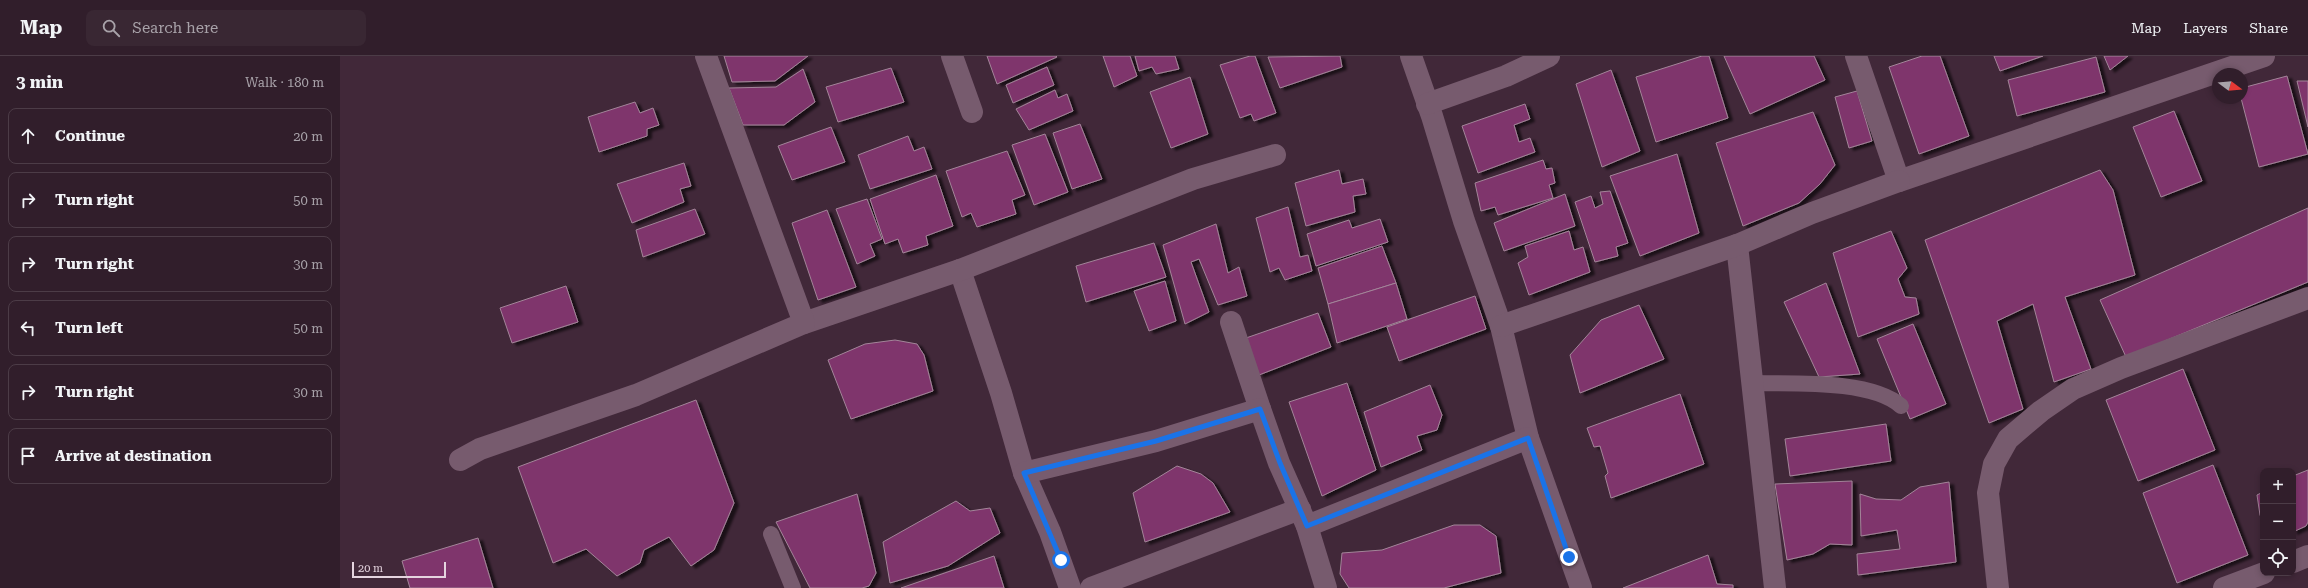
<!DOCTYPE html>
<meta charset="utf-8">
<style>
body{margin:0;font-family:"Roboto Serif",serif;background:#392733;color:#f1f3f6}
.controls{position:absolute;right:12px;bottom:12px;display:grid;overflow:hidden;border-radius:8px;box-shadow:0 2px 6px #0003}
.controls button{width:36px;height:36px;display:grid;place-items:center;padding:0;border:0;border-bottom:1px solid #4c3c47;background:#311e2b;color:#f1f3f6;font:20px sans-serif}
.compass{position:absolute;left:1872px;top:12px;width:36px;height:36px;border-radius:50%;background:#311e2b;box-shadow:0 2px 6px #0003;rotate:106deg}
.scale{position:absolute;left:12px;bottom:10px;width:94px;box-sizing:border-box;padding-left:4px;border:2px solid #e5d4df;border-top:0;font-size:11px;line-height:14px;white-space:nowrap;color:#e5d4df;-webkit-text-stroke:3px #412839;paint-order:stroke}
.stop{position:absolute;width:12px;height:12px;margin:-9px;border:3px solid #1a73e8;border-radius:50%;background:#fff}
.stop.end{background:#1a73e8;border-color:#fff;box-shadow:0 1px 4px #0008}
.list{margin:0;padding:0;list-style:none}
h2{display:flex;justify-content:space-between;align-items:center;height:52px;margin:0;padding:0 16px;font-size:17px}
h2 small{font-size:13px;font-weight:400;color:#a8a2a9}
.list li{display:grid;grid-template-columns:26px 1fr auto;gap:12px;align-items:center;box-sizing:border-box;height:56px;margin:0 8px 8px;padding:0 8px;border:1px solid #4c3c47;border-radius:8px}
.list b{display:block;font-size:15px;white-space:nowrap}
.list em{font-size:13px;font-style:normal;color:#a8a2a9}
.icon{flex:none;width:22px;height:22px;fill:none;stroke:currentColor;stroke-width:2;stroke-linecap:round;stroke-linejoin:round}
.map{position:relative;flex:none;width:1968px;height:532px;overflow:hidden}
header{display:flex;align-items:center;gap:24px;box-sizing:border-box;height:56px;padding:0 20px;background:#311e2b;border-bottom:1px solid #4c3c47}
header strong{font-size:19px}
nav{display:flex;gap:22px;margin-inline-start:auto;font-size:14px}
.search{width:280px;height:36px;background:#392733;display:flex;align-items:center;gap:10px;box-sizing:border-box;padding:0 14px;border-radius:8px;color:#a8a2a9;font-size:15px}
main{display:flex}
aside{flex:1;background:#311e2b}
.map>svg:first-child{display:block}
.building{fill:#7f346c;stroke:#a38599;filter:url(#shadow)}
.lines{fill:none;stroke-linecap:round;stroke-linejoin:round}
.service{stroke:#775b6e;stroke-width:16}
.minor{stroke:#775b6e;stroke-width:22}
.route{stroke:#1a73e8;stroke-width:5}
</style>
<header>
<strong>Map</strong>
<div class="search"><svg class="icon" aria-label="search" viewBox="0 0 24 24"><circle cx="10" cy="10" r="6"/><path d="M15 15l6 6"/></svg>Search here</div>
<nav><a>Map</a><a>Layers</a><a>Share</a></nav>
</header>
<main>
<aside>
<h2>3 min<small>Walk · 180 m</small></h2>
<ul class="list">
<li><svg class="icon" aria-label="ahead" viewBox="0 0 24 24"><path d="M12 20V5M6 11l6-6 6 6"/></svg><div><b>Continue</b></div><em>20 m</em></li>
<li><svg class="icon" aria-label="right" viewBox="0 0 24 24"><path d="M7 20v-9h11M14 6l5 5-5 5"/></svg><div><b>Turn right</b></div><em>50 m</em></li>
<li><svg class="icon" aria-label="right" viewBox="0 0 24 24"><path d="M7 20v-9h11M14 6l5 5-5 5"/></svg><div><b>Turn right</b></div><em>30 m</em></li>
<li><svg class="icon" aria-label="left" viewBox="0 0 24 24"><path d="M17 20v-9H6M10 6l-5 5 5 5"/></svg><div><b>Turn left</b></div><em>50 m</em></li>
<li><svg class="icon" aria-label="right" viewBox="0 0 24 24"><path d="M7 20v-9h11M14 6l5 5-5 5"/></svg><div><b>Turn right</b></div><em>30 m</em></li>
<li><svg class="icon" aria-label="arrive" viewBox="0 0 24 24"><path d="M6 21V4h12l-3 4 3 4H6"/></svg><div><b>Arrive at destination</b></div></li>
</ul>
</aside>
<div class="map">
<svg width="1968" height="532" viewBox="0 0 1968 532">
<defs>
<filter id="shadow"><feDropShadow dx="4.5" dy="2.5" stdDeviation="1" flood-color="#0009"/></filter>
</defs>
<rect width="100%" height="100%" fill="#412839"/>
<g class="building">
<path d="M384,0H468L435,25L392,26Z"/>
<path d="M647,0H716L717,1L657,28Z"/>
<path d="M763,0H790L797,20L774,31Z"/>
<path d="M795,0H835L839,13L816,18L812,11L799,15Z"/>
<path d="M910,0H915L936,57L914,65L911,58L900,62L880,9Z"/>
<path d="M1000,0L1002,11L940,32L928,1Z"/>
<path d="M1362,0H1369L1388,62L1316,86L1296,21Z"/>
<path d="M1384,0H1474L1485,24L1410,58Z"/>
<path d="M1582,0H1600L1629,80L1579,98L1549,11Z"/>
<path d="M1654,0H1703L1660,15Z"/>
<path d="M1764,0H1788L1770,14Z"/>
<path d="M1756,1L1765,36L1677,60L1668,24Z"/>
<path d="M707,11L714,29L673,47L666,29Z"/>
<path d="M551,12L564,46L498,66L486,31Z"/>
<path d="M463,13L475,46L444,69H403L389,32L436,31Z"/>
<path d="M1271,14L1300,95L1262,111L1236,28Z"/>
<path d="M1947,20L1968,98L1919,111L1901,42L1902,32Z"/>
<path d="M850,21L868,78L831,92L810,36Z"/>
<path d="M1957,25H1968V71Z"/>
<path d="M715,34L718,42L727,38L733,55L689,74L676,53Z"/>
<path d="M1517,35L1532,85L1509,92L1495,41Z"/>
<path d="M295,46L300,57L313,52L319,69L307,73V80L259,96L248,61Z"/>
<path d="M1185,48L1190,63L1174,69L1179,86L1190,82L1195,96L1138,117L1122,70Z"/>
<path d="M1834,55L1862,125L1821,141L1793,71Z"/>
<path d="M1473,56L1495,109L1480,128L1459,147L1403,170L1376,87Z"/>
<path d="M740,68L762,123L732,133L713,77Z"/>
<path d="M491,71L505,106L452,124L438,90Z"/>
<path d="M705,78L728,136L694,149L672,89Z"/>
<path d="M568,80L574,95L584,91L592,113L530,133L518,99Z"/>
<path d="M667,95L685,139L672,144L676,158L637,171L631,157L622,161L606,115Z"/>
<path d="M1337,98L1359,177L1300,200L1270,120Z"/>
<path d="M1203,104L1206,113L1212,112L1215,127L1209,129L1213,142L1158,159L1155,151L1141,155L1135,127Z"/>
<path d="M344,107L351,130L340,133L344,146L292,167L277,128Z"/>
<path d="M999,114L1002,128L1023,123L1026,138L1013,140L1015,156L966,170L955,127Z"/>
<path d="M1760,114L1773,134L1795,219L1725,241L1751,313L1714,326L1693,248L1657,265L1683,353L1649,367L1585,184Z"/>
<path d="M596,119L613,170L586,180L588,189L563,197L558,183L545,188L530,143Z"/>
<path d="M1270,135L1288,187L1276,191L1278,200L1255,206L1235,146L1251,140L1255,152L1263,148L1260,136Z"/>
<path d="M1225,138L1235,170L1164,195L1154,167Z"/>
<path d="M527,143L542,183L530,188L535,200L517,208L496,153Z"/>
<path d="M948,151L960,201L968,199L972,215L945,224L939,212L930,216L916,162Z"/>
<path d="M1968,152V226L1786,301L1760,244Z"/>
<path d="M355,153L365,178L303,201L296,174Z"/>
<path d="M487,154L516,231L478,244L452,167Z"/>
<path d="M1040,163L1048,186L976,210L967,178L1009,164L1012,172Z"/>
<path d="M876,168L888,217L899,211L907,240L878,249L859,203L851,206L869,256L845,268L823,189Z"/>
<path d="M1229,175L1234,194L1243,191L1250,216L1189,239L1178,207L1188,201L1185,190Z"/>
<path d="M1551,175L1567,212L1558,223L1565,241L1576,242L1579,258L1518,281L1493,197Z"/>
<path d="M814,187L826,221L746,246L736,210Z"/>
<path d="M1042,190L1056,227L988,248L978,212Z"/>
<path d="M825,225L836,265L809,275L794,235Z"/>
<path d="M1056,227L1067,263L997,287L988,248Z"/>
<path d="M1486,227L1520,318L1479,321L1444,246Z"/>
<path d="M226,230L238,266L172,287L160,252Z"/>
<path d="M1135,240L1146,273L1059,305L1047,271Z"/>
<path d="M1299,249L1324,303L1240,337L1230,299L1261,264Z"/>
<path d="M978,257L991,291L919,319L906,282Z"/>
<path d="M1573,268L1606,348L1570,363L1537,283Z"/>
<path d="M555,284L577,288L584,299L593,335L511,363L488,304L525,288Z"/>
<path d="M1843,313L1875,394L1798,425L1766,344Z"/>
<path d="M1007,327L1036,414L982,440L949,346Z"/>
<path d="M1090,329L1102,359L1097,374L1077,380L1082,394L1041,411L1024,356Z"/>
<path d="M1340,338L1364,408L1271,442L1265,420L1268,417L1260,390L1254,391L1247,372Z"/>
<path d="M356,344L394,447L374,494L351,510L329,481L304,494L300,507L277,520L246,493L213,507L178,411Z"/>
<path d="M1546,368L1551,405L1450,420L1445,383Z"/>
<path d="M1873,409L1908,499L1837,527L1803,437Z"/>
<path d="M837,410L861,418L873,427L890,456L805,486L793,437Z"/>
<path d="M1968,414V466L1966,470L1953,476V420Z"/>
<path d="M1512,425V489L1490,488L1473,498L1447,504L1435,428Z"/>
<path d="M1609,426L1616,506L1518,519L1517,498L1560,493L1557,474L1521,480L1520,438L1536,443L1561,444L1580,431Z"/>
<path d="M1923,436V466L1920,459L1917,439Z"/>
<path d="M517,438L536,517L529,530L522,532H470L436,466Z"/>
<path d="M616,445L630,455L650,452L660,477L608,510L550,527L543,486Z"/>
<path d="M1114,469H1140L1156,480L1161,517L1104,532H1009L1000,518L1002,497L1042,494Z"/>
<path d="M138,482L153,532H70L62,505Z"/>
<path d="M1368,499L1377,528L1393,529V532H1283Z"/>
<path d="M654,500L664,532H561Z"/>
</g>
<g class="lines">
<g class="service">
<path d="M1412,327C1451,328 1531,323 1561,350"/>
<path d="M431,478L453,532"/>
</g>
<g class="minor">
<path d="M612,0L632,56"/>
<path d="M1071,0L1092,60L1124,165L1161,270L1188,382L1241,532"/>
<path d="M1516,0L1559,125L1924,0"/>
<path d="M1087,48L1166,20L1209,0"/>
<path d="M1397,189L1435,532"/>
<path d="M620,214L661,337L684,417L710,476L730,532"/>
<path d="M891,266L920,353"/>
<path d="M464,267L620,214L853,123L935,99"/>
<path d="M1161,270L1397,189L1472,157L1559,125"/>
<path d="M120,404L140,393L296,339L464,267L366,0"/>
<path d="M684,417L816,385L920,353L939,407L967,470L1188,382"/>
<path d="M967,470L986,532"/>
<path d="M1953,506L1968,500"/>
<path d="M751,532L960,453"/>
<path d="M1658,532L1648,437L1654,408L1668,383L1701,355L1733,333L1781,312L1968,242"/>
<path d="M1884,532L1924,517"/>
</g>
</g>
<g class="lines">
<path class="route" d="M721,504L684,417L816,385L920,353L940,407L967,470L1188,382L1229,501"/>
</g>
</svg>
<div class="controls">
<button>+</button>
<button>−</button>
<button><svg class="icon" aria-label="locate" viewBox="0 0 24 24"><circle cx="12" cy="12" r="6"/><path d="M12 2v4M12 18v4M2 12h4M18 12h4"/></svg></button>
</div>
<svg class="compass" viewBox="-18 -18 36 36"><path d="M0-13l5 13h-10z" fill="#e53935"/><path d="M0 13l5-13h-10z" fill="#a8a2a9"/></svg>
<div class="scale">20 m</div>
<div class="stop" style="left:721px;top:504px"></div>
<div class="stop end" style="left:1229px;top:501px"></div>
</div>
</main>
